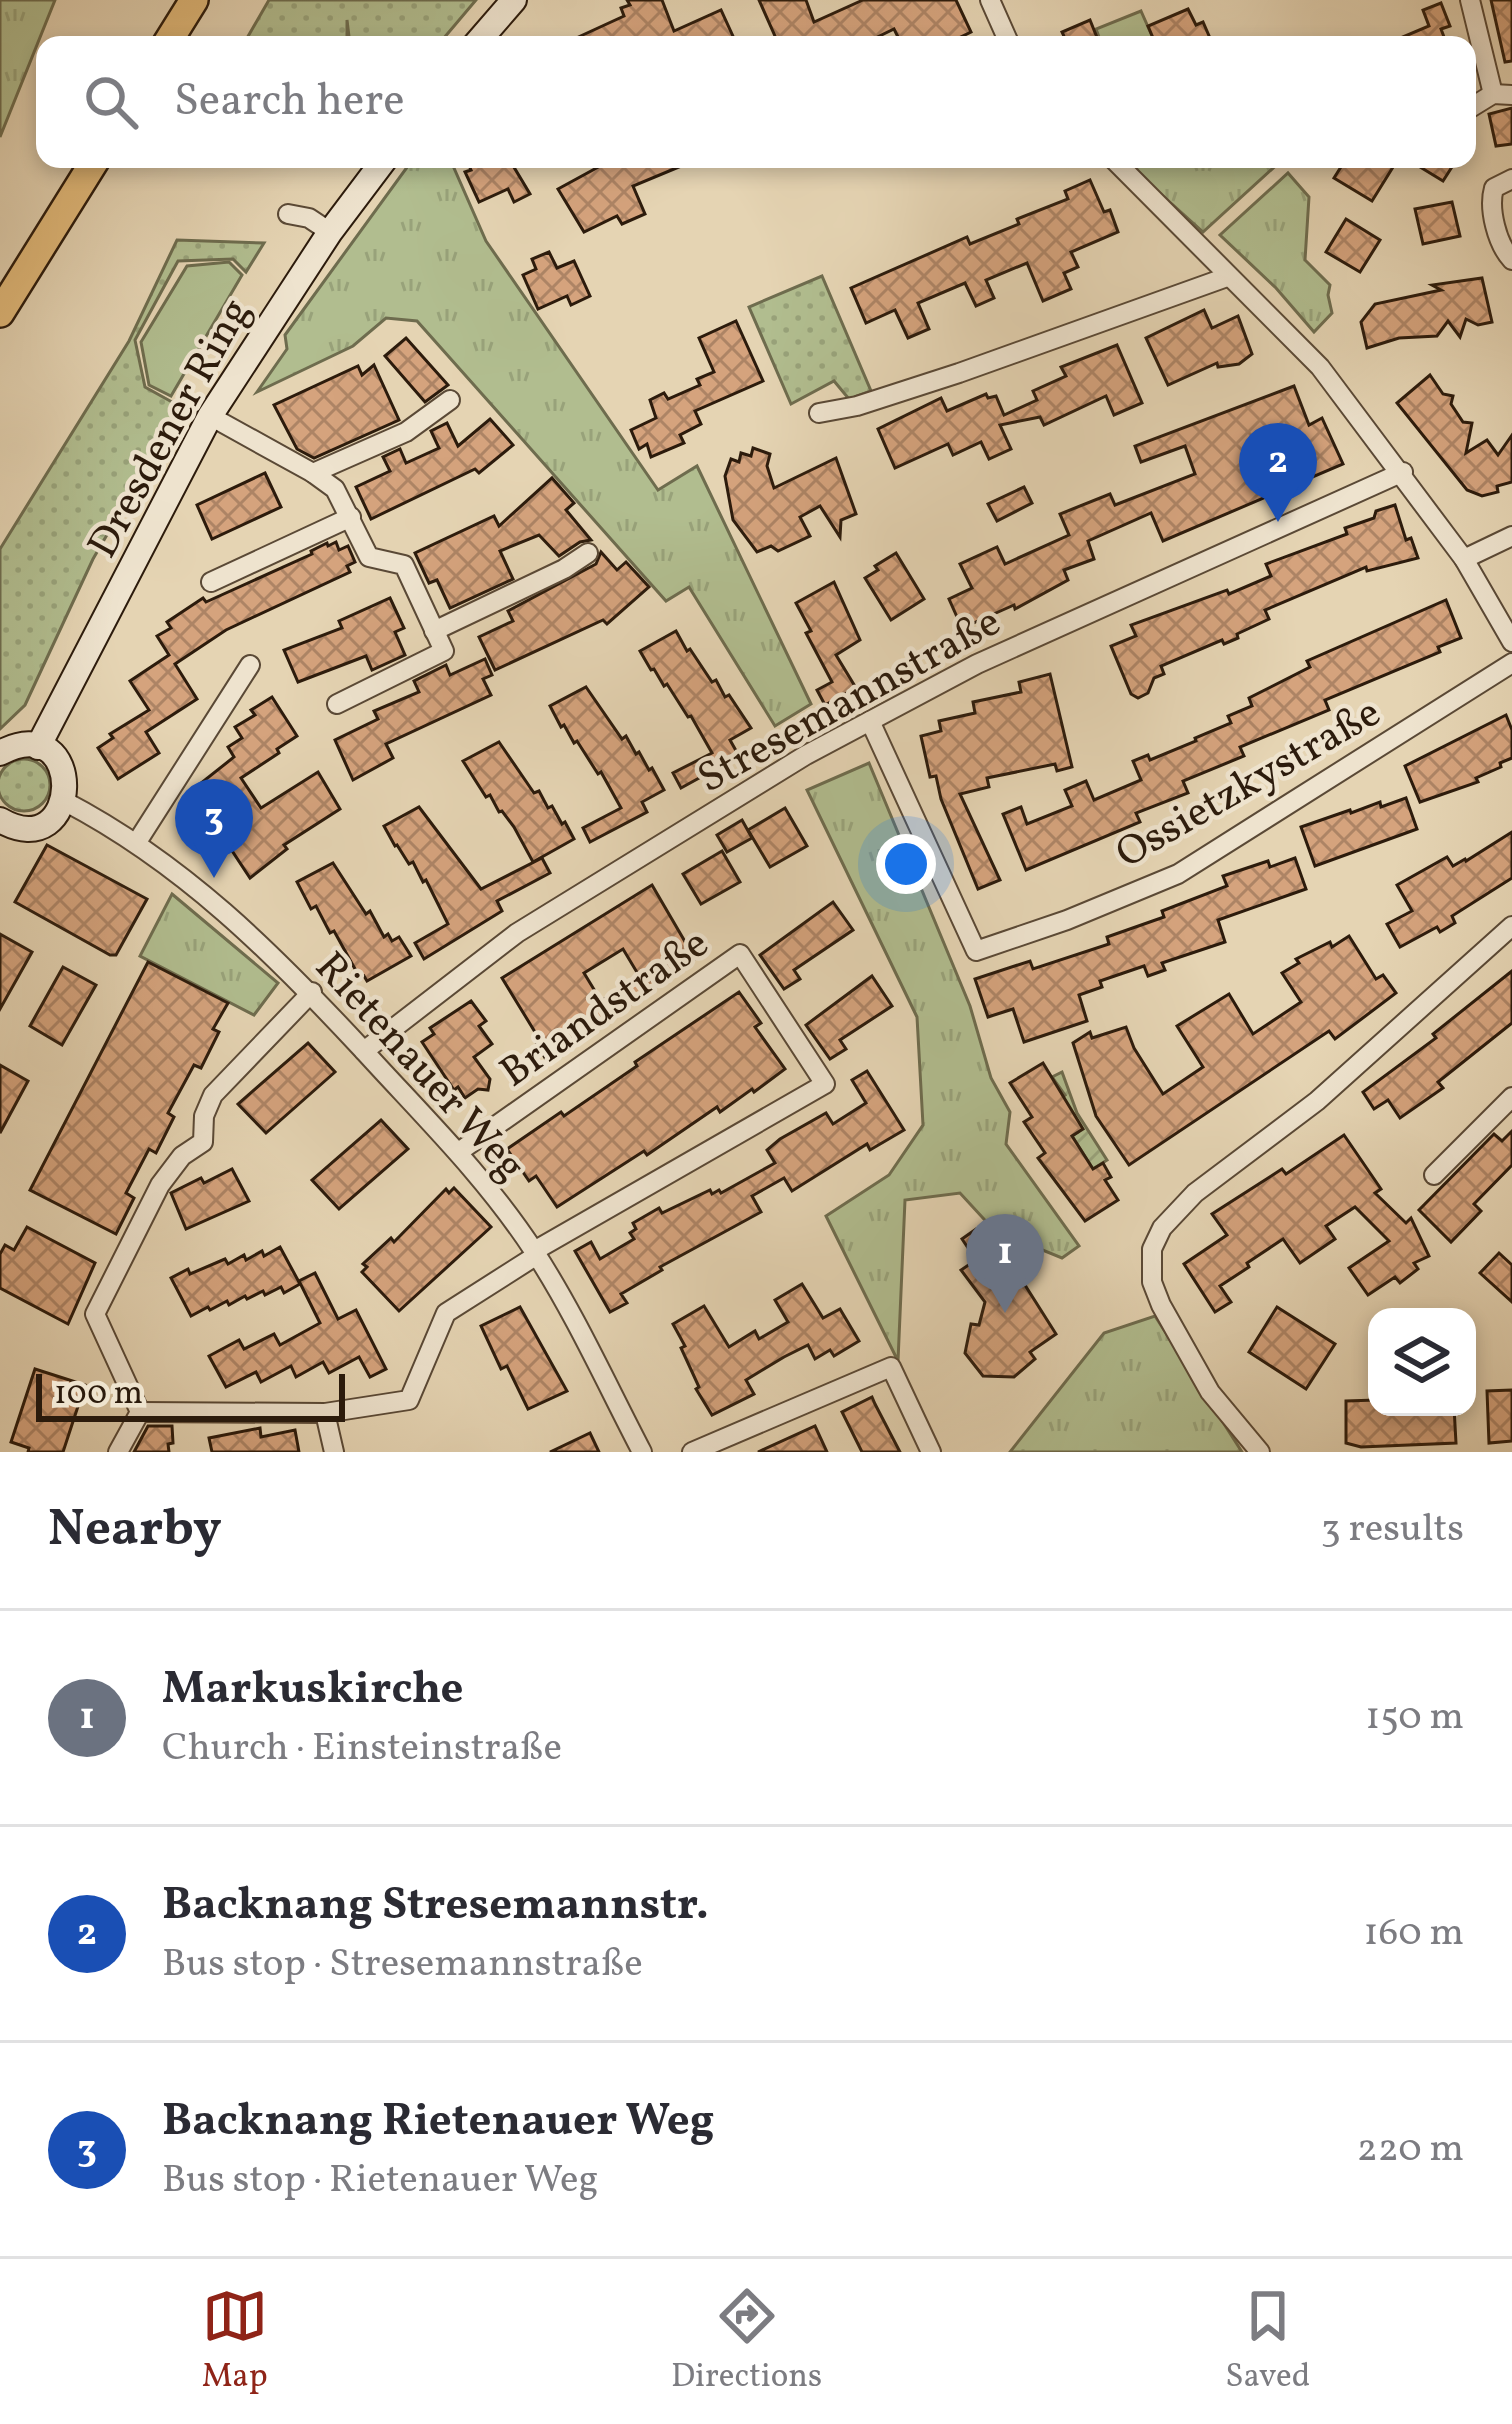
<!DOCTYPE html>
<meta charset="utf-8">
<style>
body{margin:0;font-family:Vollkorn,serif;background:#f7f7f7;color:#2b2b33}
.controls{position:absolute;right:36px;bottom:36px;display:grid;overflow:hidden;border-radius:24px;box-shadow:0 6px 18px #0003}
.controls button{width:108px;height:108px;display:grid;place-items:center;padding:0;border:0;border-bottom:3px solid #e1e1e2;background:#fff;color:#2b2b33;font:60px sans-serif}
.scale{position:absolute;left:36px;bottom:30px;width:309px;box-sizing:border-box;padding-left:12px;border:6px solid #2c1b0c;border-top:0;font-size:33px;line-height:42px;white-space:nowrap;color:#2c1b0c;-webkit-text-stroke:9px #eee3ce;paint-order:stroke}
.you{position:absolute;left:906px;top:864px;width:42px;height:42px;margin:-30px;border:9px solid #fff;border-radius:50%;background:#1a73e8;box-shadow:0 0 0 18px #1a73e833}
.badge{display:grid;place-items:center;width:78px;height:78px;border-radius:50%;background:#8f2418;color:#fff;font-size:39px;font-weight:700}
.pin{position:absolute;translate:-50% -99px;filter:drop-shadow(0 3px 6px #0008)}
.pin::after{content:'';position:absolute;top:63px;width:42px;height:36px;background:inherit;clip-path:polygon(0 0,100% 0,50% 100%)}
.list{margin:0;padding:0;list-style:none}
h2{display:flex;justify-content:space-between;align-items:center;height:156px;margin:0;padding:0 48px;font-size:51px}
h2 small{font-size:39px;font-weight:400;color:#7c7c81}
.list li{display:grid;grid-template-columns:78px 1fr auto;gap:36px;align-items:center;box-sizing:border-box;height:216px;padding:0 48px;border-top:3px solid #e1e1e2}
.list b{display:block;font-size:45px;white-space:nowrap}
.list p{margin:0;font-size:39px;white-space:nowrap;color:#7c7c81}
.list em{font-size:39px;font-style:normal;color:#7c7c81}
.icon{flex:none;width:66px;height:66px;fill:none;stroke:currentColor;stroke-width:2;stroke-linecap:round;stroke-linejoin:round}
.map{position:relative;flex:none;width:1512px;height:1452px;overflow:hidden}
.search{position:absolute;background:#fff;box-shadow:0 6px 18px #0003;left:36px;right:36px;top:36px;height:132px;display:flex;align-items:center;gap:30px;box-sizing:border-box;padding:0 42px;border-radius:24px;color:#7c7c81;font-size:45px}
.sheet{height:804px;background:#fff}
nav{display:flex;justify-content:space-around;align-items:center;box-sizing:border-box;height:168px;border-top:3px solid #e1e1e2;background:#fff;font-size:33px;color:#7c7c81}
nav a{display:grid;justify-items:center;gap:6px}
nav .on{color:#8f2418}
.map>svg:first-child{display:block}
.grass{fill:url(#grass-dots);stroke:#6e6c4e;stroke-width:3}
.park{fill:url(#park-tufts);stroke:#6e6c4e;stroke-width:3}
.garden{fill:url(#garden-furrows);stroke:#6e6c4e;stroke-width:3}
.pitch{fill:#b1bd8f;stroke:#6e6c4e;stroke-width:3}
.building{fill:url(#building-cross-hatch);stroke:#2c1b0c;stroke-width:3}
.lines{fill:none;stroke-linecap:round;stroke-linejoin:round}
.street-casing{stroke:#5a4936;stroke-width:22}
.secondary-casing{stroke:#2c1b0c;stroke-width:28}
.primary-casing{stroke:#2c1b0c;stroke-width:32}
.street{stroke:#eee3ce;stroke-width:18}
.secondary{stroke:#eee3ce;stroke-width:24}
.primary{stroke:#e2ba7a;stroke-width:27}
.labels{text-anchor:middle;stroke-width:9;stroke-linejoin:round;paint-order:stroke}
.street-label{font-size:42px;fill:#2c1b0c;stroke:#eee3ce}
</style>
<div class="map">
<svg width="1512" height="1452" viewBox="0 0 1512 1452">
<defs>
<pattern id="grass-dots" width="8" height="8" patternUnits="userSpaceOnUse" patternTransform="scale(3)"><rect width="8" height="8" fill="#b1bd8f"/><path d="M2 2h.1M6 6h.1" fill="none" stroke="#98a27a" stroke-width="1.8" stroke-linecap="round"/></pattern>
<pattern id="park-tufts" width="24" height="20" patternUnits="userSpaceOnUse" patternTransform="scale(3)"><rect width="24" height="20" fill="#b1bd8f"/><path d="M3 7l-1-3M5 7V3M7 7l1-3M15 17l-1-3M17 17v-4M19 17l1-3" fill="none" stroke="#98a27a"/></pattern>
<pattern id="garden-furrows" width="10" height="10" patternUnits="userSpaceOnUse" patternTransform="scale(3)"><rect width="10" height="10" fill="#b1bd8f"/><path d="M-1 1l2-2M0 10L10 0M9 11l2-2" fill="none" stroke="#98a27a"/></pattern>
<pattern id="building-cross-hatch" width="8" height="8" patternUnits="userSpaceOnUse" patternTransform="scale(3)"><rect width="8" height="8" fill="#d5a37d"/><path d="M0 0l8 8M0 8l8-8" fill="none" stroke="#ad8465"/></pattern>
</defs>
<rect width="100%" height="100%" fill="#e5d4b3"/>
<filter id="stains"><feTurbulence type="fractalNoise" baseFrequency=".00167" numOctaves="4"/><feColorMatrix values="0 0 0 0 .2 0 0 0 0 .09 0 0 0 0 .02 0 0 0 .5 -.17"/></filter>
<radialGradient id="worn" r=".72"><stop offset=".6" stop-color="#630" stop-opacity="0"/><stop offset="1" stop-color="#630" stop-opacity=".3"/></radialGradient>
<g class="grass">
<path d="M269,0H476L438,45H350L347,20V45H243Z"/>
<path d="M177,240L264,243L246,272L233,259L178,261L135,340L145,387L181,407L93,559L25,705L0,729V549L129,341Z"/>
<path d="M822,276L871,391L849,399L834,381L791,404L749,307Z"/>
<circle cx="24" cy="785" r="26"/>
</g>
<g class="park">
<path d="M0,0H55L0,137Z"/>
<path d="M1141,11L1156,45H1102L1096,29Z"/>
<path d="M413,159H450L486,241L658,490L697,466L811,704L775,726L689,587L666,601L417,321L386,318L353,346L257,392L287,349L285,335Z"/>
<path d="M1122,159H1283L1203,232Z"/>
<path d="M1288,173L1309,197L1305,260L1330,285L1328,295L1332,313L1314,332L1276,288L1220,235Z"/>
<path d="M869,763L970,1006L991,1078L1010,1112L1006,1144L1079,1246L1062,1258L994,1230L960,1193L905,1200L898,1361L826,1216L889,1175L923,1125L917,1017L807,790Z"/>
<path d="M172,894L278,983L254,1015L140,956Z"/>
<path d="M1155,1316L1242,1452H1010L1104,1333Z"/>
</g>
<path class="garden" d="M1062,1072L1077,1113L1107,1160L1093,1169L1072,1136L1078,1132L1056,1101L1065,1095L1052,1077Z"/>
<path class="pitch" d="M229,262L242,275L171,396L149,385L141,342L187,266Z"/>
<g class="building">
<path d="M627,0H662L674,31L721,10L737,45H561L624,16L621,8L630,5Z"/>
<path d="M759,0H806L814,22L863,0H956L971,32L944,45H902L894,29L861,45H779Z"/>
<path d="M1491,0H1512V61L1505,62Z"/>
<path d="M1441,3L1450,26L1441,29L1447,45H1384L1429,26L1423,10Z"/>
<path d="M1188,9L1196,25L1203,22L1213,45H1156L1148,26Z"/>
<path d="M1090,20L1100,45H1068L1062,32Z"/>
<path d="M1512,108V144L1496,146L1489,114Z"/>
<path d="M466,159H489L492,166L509,159L530,194L514,202L508,189L479,202L465,172L471,170Z"/>
<path d="M613,159H698L633,186L645,214L622,224L617,216L584,232L558,189Z"/>
<path d="M1346,159H1398L1372,201L1334,178Z"/>
<path d="M1407,159H1457L1443,181Z"/>
<path d="M1090,180L1104,212L1110,210L1118,232L1071,252L1078,267L1064,273L1071,289L1043,301L1027,263L986,280L994,298L976,306L965,283L918,303L929,329L908,338L895,310L866,323L851,288L967,237L970,244L1019,224L1017,219L1068,199L1065,191Z"/>
<path d="M1452,202L1460,236L1423,244L1415,209Z"/>
<path d="M1346,219L1380,240L1360,272L1326,252Z"/>
<path d="M549,252L557,268L574,261L590,296L571,305L567,296L538,309L523,275L536,269L532,259Z"/>
<path d="M1482,278L1492,322L1478,325L1466,319L1460,337L1448,321L1437,336L1399,338L1367,348L1361,322L1375,304L1441,290L1432,285Z"/>
<path d="M1204,310L1212,328L1238,316L1252,354L1239,364L1218,367L1217,363L1168,385L1146,338Z"/>
<path d="M736,321L763,381L695,411L701,424L680,435L684,443L651,457L647,444L639,449L631,430L656,418L650,400L664,393L668,399L700,385L697,379L714,372L699,338Z"/>
<path d="M406,338L448,385L425,402L385,356Z"/>
<path d="M1117,345L1142,403L1114,415L1106,396L1044,425L1040,417L1000,425L1011,449L989,459L981,442L953,455L948,444L895,468L878,429L941,398L947,411L986,394L988,398L996,396L1004,415L1037,400L1033,391L1066,376L1061,367Z"/>
<path d="M374,365L399,420L314,458L297,449L274,405L358,366L362,375Z"/>
<path d="M1430,375L1443,394L1453,396L1451,404L1463,422L1472,423L1466,453L1487,440L1498,455L1512,435V482L1497,486L1498,492L1482,496L1467,490L1397,403Z"/>
<path d="M1294,386L1309,425L1322,418L1343,464L1163,541L1151,513L1088,541L1094,559L1064,570L1068,580L1015,609L1014,605L962,628L949,599L972,588L960,564L997,547L1005,564L1069,535L1060,514L1110,494L1115,505L1195,474L1185,446L1141,462L1135,446Z"/>
<path d="M490,419L513,445L479,473L475,469L371,519L356,487L390,471L383,457L400,449L406,463L439,448L431,431L447,423L458,446Z"/>
<path d="M753,448L770,454L767,466L774,488L836,458L856,514L841,520L840,537L820,506L800,517L810,536L778,551L771,546L757,552L733,520L725,476L731,459L739,462L741,453L751,456Z"/>
<path d="M265,473L281,507L212,539L197,505Z"/>
<path d="M552,478L574,503L566,510L591,540L580,542L559,556L539,535L500,551L513,579L450,608L437,580L429,583L415,553L494,516L499,526Z"/>
<path d="M1024,487L1032,503L997,521L988,504Z"/>
<path d="M1395,505L1406,540L1411,538L1418,558L1367,571L1366,567L1265,610L1269,619L1237,634L1238,638L1224,644L1222,640L1161,666L1164,674L1154,678L1148,693L1138,698L1131,694L1111,646L1136,636L1131,625L1227,590L1229,594L1271,576L1266,564L1347,534L1345,528L1374,518L1376,511Z"/>
<path d="M336,542L339,550L348,546L355,562L347,566L350,572L226,630L175,664L197,699L146,732L159,753L118,779L98,748L113,738L110,734L149,710L130,681L169,655L157,636L171,628L167,622L203,598L206,602L312,554L311,551L327,543L328,546Z"/>
<path d="M601,552L617,570L626,562L649,587L607,624L603,620L495,670L479,637L513,621L508,611L596,564Z"/>
<path d="M896,553L924,599L891,620L865,578L878,570L875,566Z"/>
<path d="M834,582L860,640L836,655L856,688L825,705L817,690L832,682L806,633L811,631L796,603Z"/>
<path d="M390,598L404,628L395,632L405,655L372,670L366,656L298,682L284,650L342,628L339,621Z"/>
<path d="M1446,600L1461,638L1438,647L1440,652L1325,700L1329,710L1240,747L1244,756L1183,781L1188,793L1136,813L1140,822L1026,870L1003,814L1021,807L1027,824L1072,806L1065,790L1086,781L1094,800L1141,780L1133,761L1148,755L1150,760L1196,741L1195,738L1231,723L1228,716L1252,706L1249,698L1310,667L1307,661Z"/>
<path d="M676,631L687,651L690,649L712,682L716,680L725,697L729,695L751,728L730,740L739,756L681,788L673,773L712,753L691,716L688,717L667,684L664,686L654,669L651,670L640,651Z"/>
<path d="M485,659L492,675L483,679L491,695L386,744L393,758L353,780L335,740L378,719L374,711L419,692L414,681L446,665L450,675Z"/>
<path d="M1050,674L1072,767L1057,771L1055,764L987,778L989,787L960,794L1000,880L978,889L941,799L936,776L930,777L921,736L941,731L939,721L975,713L973,702L1021,692L1019,682Z"/>
<path d="M586,687L622,739L626,736L636,754L639,752L649,770L652,768L664,790L642,802L647,812L590,842L583,828L621,808L601,772L598,774L577,741L574,743L564,725L561,727L550,706Z"/>
<path d="M272,697L297,736L277,749L279,753L241,778L261,808L318,772L340,809L284,845L287,849L250,878L215,825L200,836L190,823L210,809L196,787L234,757L228,747L242,738L235,727L255,715L251,710Z"/>
<path d="M1506,715L1512,730V758L1500,763L1501,767L1476,778L1478,782L1420,802L1405,766Z"/>
<path d="M499,742L534,793L539,791L548,808L552,806L562,824L565,822L574,839L533,862L514,827L502,811L499,812L490,795L486,797L463,761Z"/>
<path d="M1406,798L1417,829L1315,866L1301,827L1350,810L1351,813L1380,802L1381,807Z"/>
<path d="M419,807L481,889L542,858L550,873L497,901L502,911L424,959L415,943L448,924L426,880L423,882L413,862L409,864L397,845L395,846L384,826Z"/>
<path d="M785,808L807,846L770,867L748,830Z"/>
<path d="M742,820L752,838L727,852L717,835Z"/>
<path d="M1512,832V878L1452,916L1455,923L1440,932L1437,927L1400,947L1387,924L1412,911L1397,885L1447,857L1453,866L1465,859L1466,861Z"/>
<path d="M47,845L147,899L116,955H110L15,902Z"/>
<path d="M722,851L740,882L701,904L683,874Z"/>
<path d="M1295,858L1306,889L1218,920L1225,942L1162,963L1165,970L1148,976L1144,966L1100,981L1102,987L1079,995L1087,1021L1024,1042L1013,1009L988,1017L975,979L1030,961L1033,969L1109,944L1107,937L1164,917L1162,911L1227,886L1223,876L1268,861L1270,867Z"/>
<path d="M333,863L366,914L370,911L384,937L388,934L392,941L399,937L411,956L367,981L364,976L360,978L334,931L330,933L316,906L311,909L297,882Z"/>
<path d="M652,885L687,945L693,941L701,955L647,989L623,949L584,973L601,1001L639,978L648,993L545,1058L534,1039L538,1037L502,978Z"/>
<path d="M833,902L853,930L794,970L800,979L784,989L760,955Z"/>
<path d="M0,934L32,952L0,1009Z"/>
<path d="M1349,936L1376,979L1383,975L1396,993L1335,1039L1329,1031L1129,1165L1096,1116L1073,1043L1090,1032L1092,1038L1126,1027L1134,1048L1163,1094L1203,1067L1177,1026L1229,994L1253,1034L1301,1002L1282,973L1299,963L1296,959L1330,942L1332,947Z"/>
<path d="M148,962L228,1003L213,1029L219,1032L201,1068L194,1065L168,1113L174,1117L156,1153L149,1149L126,1193L134,1198L116,1234L30,1190Z"/>
<path d="M63,967L96,985L62,1045L30,1026Z"/>
<path d="M1512,971V1023L1438,1082L1443,1088L1400,1118L1388,1100L1374,1109L1363,1092L1436,1038L1433,1034Z"/>
<path d="M872,976L892,1006L840,1040L846,1049L830,1059L806,1025Z"/>
<path d="M739,992L761,1023L755,1027L785,1069L754,1092L752,1089L720,1112L717,1107L647,1155L644,1151L557,1207L536,1176L529,1181L507,1149L561,1112L564,1116L637,1066L635,1062Z"/>
<path d="M471,1001L486,1021L479,1026L492,1044L474,1057L490,1079L488,1090L478,1089L465,1098L458,1087L454,1090L422,1042L434,1034L430,1028Z"/>
<path d="M308,1043L335,1072L266,1133L238,1104Z"/>
<path d="M1043,1063L1083,1129L1072,1136L1093,1169L1103,1163L1111,1177L1105,1180L1118,1200L1085,1221L1038,1158L1045,1153L1024,1122L1032,1117L1010,1083Z"/>
<path d="M0,1065L28,1081L0,1133Z"/>
<path d="M867,1071L904,1130L870,1150L867,1144L792,1191L784,1178L752,1196L761,1212L660,1267L662,1270L621,1294L627,1303L610,1312L575,1251L591,1242L600,1259L634,1239L630,1233L636,1229L633,1223L659,1208L662,1213L710,1190L712,1194L719,1190L721,1193L775,1163L767,1150L780,1139L826,1113L833,1124L866,1103L852,1080Z"/>
<path d="M381,1120L408,1149L339,1209L312,1180Z"/>
<path d="M1512,1131V1165L1474,1204L1481,1211L1451,1242L1419,1210L1494,1134L1502,1141Z"/>
<path d="M1344,1135L1381,1189L1375,1193L1406,1223L1411,1218L1429,1256L1414,1263L1418,1269L1400,1283L1395,1277L1368,1295L1349,1268L1389,1241L1355,1207L1326,1226L1335,1239L1300,1263L1283,1239L1247,1263L1249,1267L1220,1286L1231,1302L1215,1312L1184,1264L1227,1235L1212,1214L1282,1169L1286,1174Z"/>
<path d="M232,1169L249,1201L186,1229L171,1193L201,1178L204,1183Z"/>
<path d="M454,1188L491,1227L399,1311L362,1272L367,1267L363,1264L391,1238L394,1242L446,1189L449,1193Z"/>
<path d="M27,1227L95,1263L68,1324L0,1288V1254L5,1245L14,1250Z"/>
<path d="M976,1229L990,1250L999,1244L1056,1334L1030,1352L1035,1359L1014,1377L983,1376L965,1353L971,1324L979,1325L985,1302L961,1270L976,1260L962,1239Z"/>
<path d="M280,1247L300,1284L284,1293L281,1287L265,1295L263,1291L247,1299L245,1296L229,1305L227,1301L210,1310L208,1307L191,1316L171,1278L188,1269L190,1274L225,1259L228,1264L244,1255L246,1260L262,1251L264,1256Z"/>
<path d="M1499,1253L1512,1265V1302L1480,1273Z"/>
<path d="M315,1273L338,1319L356,1310L386,1369L370,1377L359,1357L329,1373L323,1362L296,1377L291,1366L261,1382L256,1372L226,1387L209,1356L239,1340L244,1349L274,1334L280,1345L320,1323L299,1281Z"/>
<path d="M802,1284L823,1318L840,1309L859,1341L834,1356L830,1350L815,1359L808,1345L784,1357L746,1380L754,1394L712,1415L696,1389L699,1387L681,1348L685,1346L673,1324L704,1306L729,1347L755,1331L759,1339L788,1322L775,1300Z"/>
<path d="M520,1307L567,1391L528,1409L507,1366L501,1369L481,1326Z"/>
<path d="M1277,1307L1335,1344L1306,1389L1249,1352Z"/>
<path d="M35,1369L85,1385L63,1452H28L29,1448L11,1442Z"/>
<path d="M1512,1390V1441L1489,1443L1487,1391Z"/>
<path d="M872,1397L875,1404L900,1452H862L842,1412Z"/>
<path d="M1376,1400L1377,1407H1454L1456,1443L1361,1447L1346,1443V1401Z"/>
<path d="M148,1426H172L173,1443L168,1444L169,1452H134Z"/>
<path d="M815,1426L827,1452H758Z"/>
<path d="M260,1428L261,1437L295,1430L299,1452H212L209,1438Z"/>
<path d="M590,1433L599,1452H550Z"/>
</g>
<g class="lines">
<defs>
<g id="street">
<path d="M990,0L1010,45"/>
<path d="M1470,0L1493,94"/>
<path d="M1467,110L1493,94L1512,95"/>
<path d="M1113,159L1320,367L1464,559L1512,642"/>
<path d="M1512,179L1494,188C1488,209 1497,244 1512,260"/>
<path d="M288,214L309,218L330,232"/>
<path d="M819,413L857,406L959,373L1227,277"/>
<path d="M210,416L313,473L335,489L369,557L404,565L444,651L337,704"/>
<path d="M313,473L406,432L450,400"/>
<path d="M1464,559L1512,536"/>
<path d="M211,582L351,517"/>
<path d="M434,631L564,569L588,553"/>
<path d="M870,721L976,951L1067,920L1178,874L1512,663"/>
<path d="M64,801C183,863 273,953 363,1050C423,1116 485,1176 534,1251C575,1314 607,1385 642,1452"/>
<path d="M137,842L250,665"/>
<path d="M364,1051L517,933L806,755L977,664L1403,472"/>
<path d="M460,1151L740,954L825,1084L534,1251"/>
<path d="M1434,1175L1512,1097"/>
<path d="M140,1412L325,1413L409,1400L446,1313L537,1255"/>
<path d="M325,1413L334,1452"/>
<path d="M118,1452L140,1412L95,1314L160,1185L182,1156L203,1142L204,1116L213,1095L312,992"/>
<path d="M692,1452L891,1367L931,1452"/>
<path d="M1260,1452L1210,1392L1161,1305L1152,1282V1249L1162,1228L1195,1193L1317,1101L1512,926"/>
</g>
<g id="secondary">
<path d="M475,45L514,0"/>
<path d="M38,747L210,416L330,232L385,159"/>
<path d="M0,753C88,706 83,868 0,820"/>
</g>
<g id="primary">
<path d="M166,45L194,0"/>
<path d="M0,313L96,159"/>
</g>
</defs>
<use href="#street" class="street-casing"/>
<use href="#secondary" class="secondary-casing"/>
<use href="#primary" class="primary-casing"/>
<use href="#street" class="street"/>
<use href="#secondary" class="secondary"/>
<use href="#primary" class="primary"/>
</g>
<g class="labels">
<g class="street-label">
<text transform="translate(167 427) rotate(-61)" y="15">Dresdener Ring</text>
<text transform="translate(848 698) rotate(-29)" y="15">Stresemannstraße</text>
<text transform="translate(1247 781) rotate(-30)" y="15">Ossietzkystraße</text>
<text transform="translate(603 1006) rotate(-35)" y="15">Briandstraße</text>
<text transform="translate(422 1065) rotate(48)" y="15">Rietenauer Weg</text>
</g>
</g>
<rect width="100%" height="100%" filter="url(#stains)"/>
<rect width="100%" height="100%" fill="url(#worn)"/>
</svg>
<div class="controls">
<button><svg class="icon" aria-label="layers" viewBox="0 0 24 24"><path d="M12 4l9 5-9 5-9-5zM3 14l9 5 9-5"/></svg></button>
</div>
<div class="scale">100 m</div>
<div class="you"></div>
<div class="pin badge" style="left:1005px;top:1313px;background:#6b7280">1</div>
<div class="pin badge" style="left:1278px;top:522px;background:#1a4fb4">2</div>
<div class="pin badge" style="left:214px;top:878px;background:#1a4fb4">3</div>
<div class="search"><svg class="icon" aria-label="search" viewBox="0 0 24 24"><circle cx="10" cy="10" r="6"/><path d="M15 15l6 6"/></svg>Search here</div>
</div>
<section class="sheet">
<h2>Nearby<small>3 results</small></h2>
<ul class="list">
<li><span class="badge" style="background:#6b7280">1</span><div><b>Markuskirche</b><p>Church · Einsteinstraße</p></div><em>150 m</em></li>
<li><span class="badge" style="background:#1a4fb4">2</span><div><b>Backnang Stresemannstr.</b><p>Bus stop · Stresemannstraße</p></div><em>160 m</em></li>
<li><span class="badge" style="background:#1a4fb4">3</span><div><b>Backnang Rietenauer Weg</b><p>Bus stop · Rietenauer Weg</p></div><em>220 m</em></li>
</ul>
</section>
<nav>
<a class="on"><svg class="icon" aria-label="map" viewBox="0 0 24 24"><path d="M3 6l6-2 6 2 6-2v14l-6 2-6-2-6 2zM9 4v14M15 6v14"/></svg>Map</a>
<a><svg class="icon" aria-label="directions" viewBox="0 0 24 24"><path d="M12 3l9 9-9 9-9-9zM9 14v-3h6M13 9l2 2-2 2"/></svg>Directions</a>
<a><svg class="icon" aria-label="saved" viewBox="0 0 24 24"><path d="M7 4h10v16l-5-4-5 4z"/></svg>Saved</a>
</nav>
